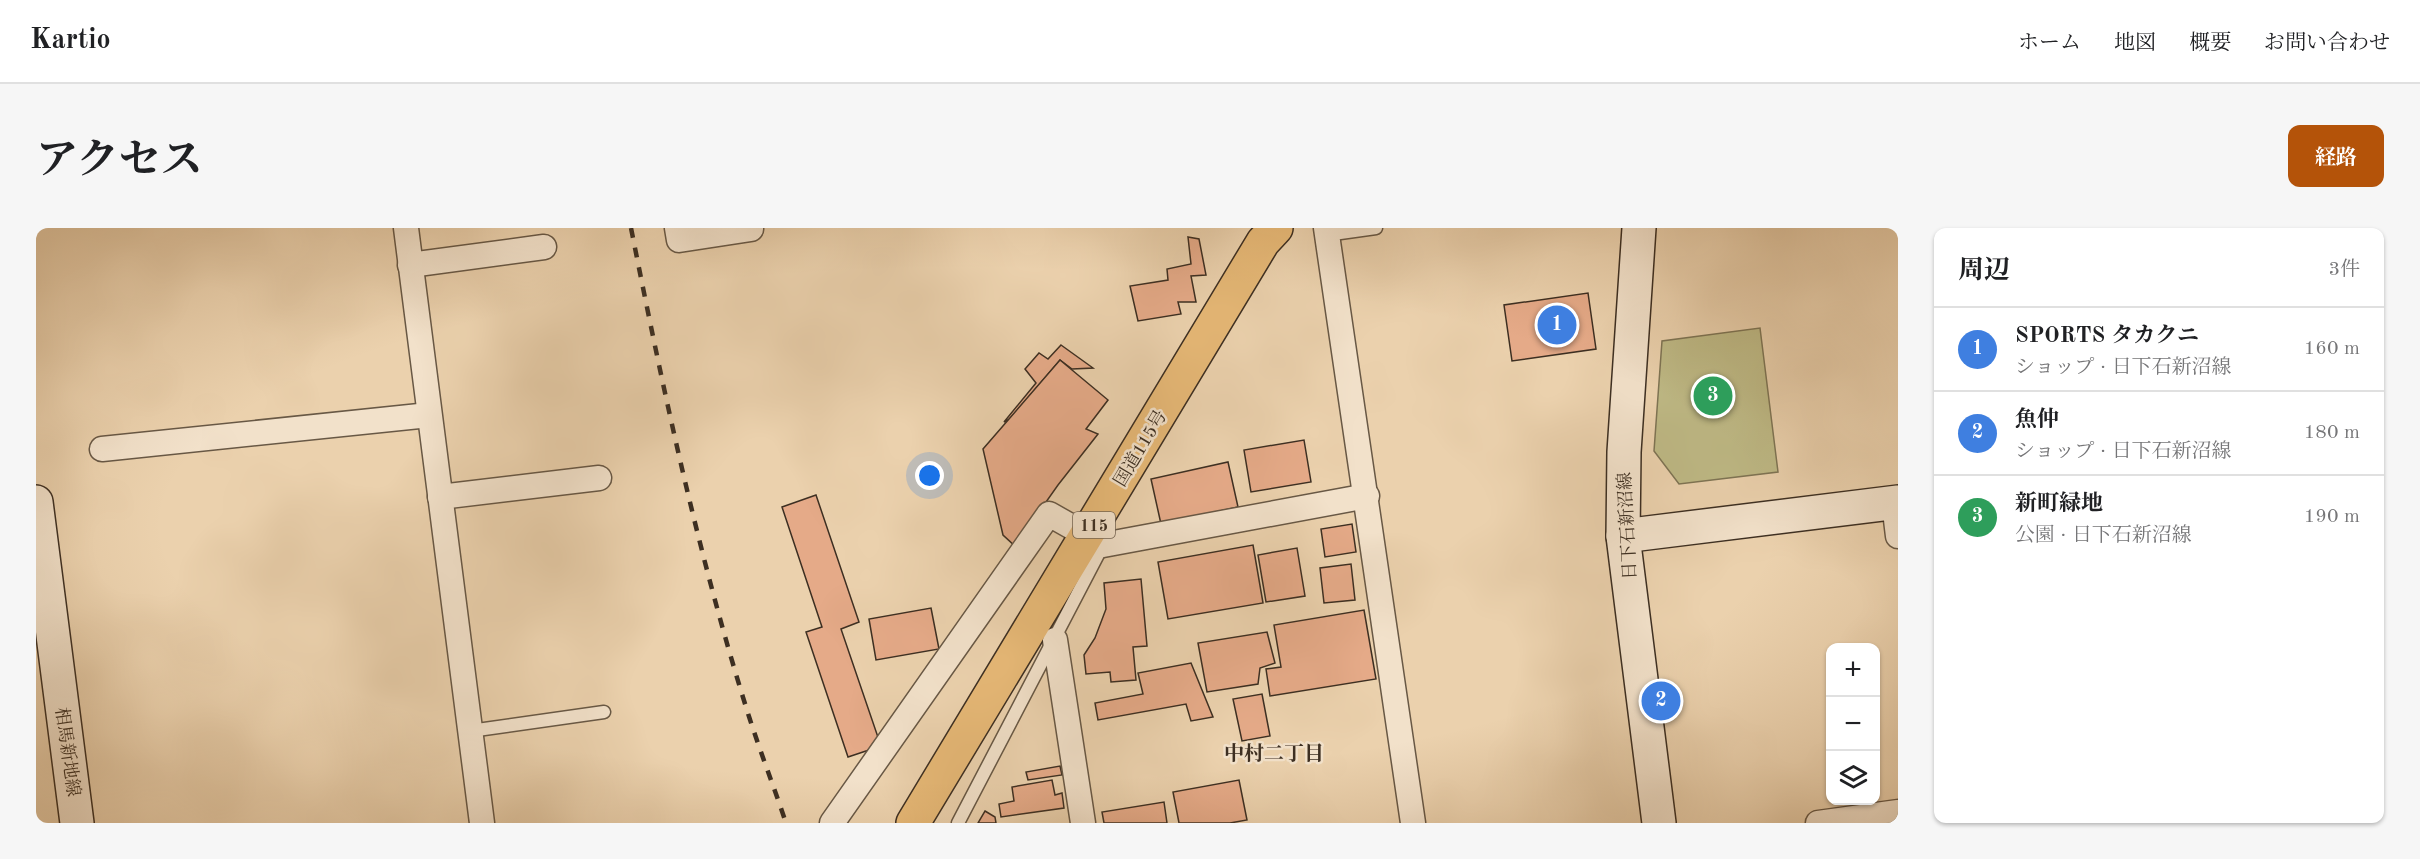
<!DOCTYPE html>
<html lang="ja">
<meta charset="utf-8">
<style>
body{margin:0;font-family:"Old Standard TT","Noto Serif JP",serif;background:#f6f6f6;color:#202124}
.controls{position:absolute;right:18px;bottom:18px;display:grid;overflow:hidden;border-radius:12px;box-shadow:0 2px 4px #0004}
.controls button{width:54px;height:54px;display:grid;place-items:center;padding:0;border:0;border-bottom:2px solid #e0e0e0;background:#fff;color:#202124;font:30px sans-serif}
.you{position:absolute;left:894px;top:248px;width:21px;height:21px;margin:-15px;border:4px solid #fff;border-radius:50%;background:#1a73e8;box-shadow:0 0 0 9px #1a73e833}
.badge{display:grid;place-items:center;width:39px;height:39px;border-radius:50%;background:#b45309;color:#fff;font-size:20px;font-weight:700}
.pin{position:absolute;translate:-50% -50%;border:3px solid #fff;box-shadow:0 2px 6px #0006}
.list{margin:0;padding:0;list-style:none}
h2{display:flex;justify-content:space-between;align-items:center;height:78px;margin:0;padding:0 24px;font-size:26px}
h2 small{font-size:20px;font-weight:400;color:#757577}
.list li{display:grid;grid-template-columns:39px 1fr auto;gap:18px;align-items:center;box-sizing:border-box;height:84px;padding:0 24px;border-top:2px solid #e0e0e0}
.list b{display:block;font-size:22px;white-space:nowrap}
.list p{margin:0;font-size:20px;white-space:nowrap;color:#757577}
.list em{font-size:20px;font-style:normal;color:#757577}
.icon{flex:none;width:33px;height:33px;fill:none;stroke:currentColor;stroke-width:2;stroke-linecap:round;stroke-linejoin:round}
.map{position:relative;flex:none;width:1862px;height:595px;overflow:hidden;border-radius:12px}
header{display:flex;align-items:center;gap:36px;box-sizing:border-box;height:84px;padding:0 30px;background:#fff;border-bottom:2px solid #e0e0e0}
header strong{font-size:28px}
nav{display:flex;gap:33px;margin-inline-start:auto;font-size:21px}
.intro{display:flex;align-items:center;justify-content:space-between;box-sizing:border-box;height:144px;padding:0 36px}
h1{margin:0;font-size:42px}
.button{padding:15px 27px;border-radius:12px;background:#b45309;color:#fff;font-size:21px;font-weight:700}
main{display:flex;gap:36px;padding:0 36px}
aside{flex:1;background:#fff;border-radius:12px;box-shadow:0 2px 4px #0004}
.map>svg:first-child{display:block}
.green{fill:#beb985;stroke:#7e7454;stroke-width:1.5}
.building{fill:#e5aa88;stroke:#3d2f22;stroke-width:1.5}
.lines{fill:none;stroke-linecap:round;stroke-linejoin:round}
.lane-casing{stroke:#685845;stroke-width:15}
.street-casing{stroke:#685845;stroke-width:27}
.secondary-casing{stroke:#3d2f22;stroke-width:36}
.highway-casing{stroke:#3d2f22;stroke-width:36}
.lane{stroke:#f2e1ca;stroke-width:12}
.street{stroke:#f2e1ca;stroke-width:24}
.secondary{stroke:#f2e1ca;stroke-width:33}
.highway{stroke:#e6b876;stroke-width:33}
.rail{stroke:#3d2f22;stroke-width:4.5;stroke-dasharray:10 10;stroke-linecap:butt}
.labels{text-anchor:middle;stroke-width:5;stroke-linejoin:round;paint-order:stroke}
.shield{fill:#f2e1ca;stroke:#736454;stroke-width:1.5}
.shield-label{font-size:16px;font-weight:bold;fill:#3d2f22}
.street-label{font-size:18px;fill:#3d2f22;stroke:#f2e1ca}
.neighbourhood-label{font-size:20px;font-weight:bold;fill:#3d2f22;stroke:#f2e1ca}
</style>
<header>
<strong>Kartio</strong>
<nav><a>ホーム</a><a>地図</a><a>概要</a><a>お問い合わせ</a></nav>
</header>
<div class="intro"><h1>アクセス</h1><a class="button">経路</a></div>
<main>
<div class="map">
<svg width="1862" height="595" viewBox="0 0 1862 595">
<rect width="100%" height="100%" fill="#ebd1ad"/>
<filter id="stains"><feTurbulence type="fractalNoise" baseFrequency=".00333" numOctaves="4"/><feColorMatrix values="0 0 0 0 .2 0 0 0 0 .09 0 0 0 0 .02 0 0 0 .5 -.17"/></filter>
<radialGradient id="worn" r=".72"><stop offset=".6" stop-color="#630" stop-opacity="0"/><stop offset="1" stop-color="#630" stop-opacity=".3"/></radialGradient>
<path class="green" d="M1724,100L1742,244L1643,256L1618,223L1626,113Z"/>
<g class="building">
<path d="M1152,9L1163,11L1170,47L1155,48L1160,74H1142L1145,86L1102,93L1094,58L1132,52L1131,41L1155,36Z"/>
<path d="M1552,65L1560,121L1476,133L1468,77Z"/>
<path d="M1025,117L1057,140L1036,141L1024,132L974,191L968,194L1000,155L989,141L1003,125L1012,131Z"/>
<path d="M1024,132L1072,172L1050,201L1062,206L1022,257L979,318L967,307L947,221Z"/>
<path d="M1268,212L1275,254L1215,264L1208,222Z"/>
<path d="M1192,234L1202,279L1125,296L1115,251Z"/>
<path d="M780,267L823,394L805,401L845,518L812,529L770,404L786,399L746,279Z"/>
<path d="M1316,296L1320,324L1289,329L1285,301Z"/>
<path d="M1217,317L1227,375L1132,391L1122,334Z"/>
<path d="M1261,320L1269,368L1230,374L1222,327Z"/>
<path d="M1315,336L1319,372L1288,375L1284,340Z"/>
<path d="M1105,351L1111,418L1097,419L1100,452L1075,454L1074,444L1050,446L1048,427L1059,410L1070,381L1068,355Z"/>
<path d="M895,380L903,421L840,432L833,391Z"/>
<path d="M1328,382L1340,451L1234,468L1230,441L1245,439L1238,397Z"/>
<path d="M1231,404L1239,435L1224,440L1222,456L1171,464L1162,415Z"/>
<path d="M1155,435L1177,489L1155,493L1150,476L1062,492L1059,475L1107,466L1102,445Z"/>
<path d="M1226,466L1234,508L1206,513L1197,471Z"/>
<path d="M1024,538L1026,547L992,552L990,544Z"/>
<path d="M1016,552L1019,567L1026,565L1028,580L965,589L963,576L978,573L976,559Z"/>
<path d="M1203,552L1211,592L1194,595H1143L1137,564Z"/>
<path d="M1128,574L1131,595H1068L1066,584Z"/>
<path d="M949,583L959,589L960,595H942Z"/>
</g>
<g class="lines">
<defs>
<g id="lane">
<path d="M1290,7L1340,0"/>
<path d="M434,503L568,484"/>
<path d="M922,595L1067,317"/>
</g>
<g id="street">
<path d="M370,0L446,595"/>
<path d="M641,0L643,12L715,1"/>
<path d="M1290,0L1377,595"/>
<path d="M374,37L508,19"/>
<path d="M66,221L393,187"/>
<path d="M404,269L563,250"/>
<path d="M1858,275L1862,308"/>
<path d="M1058,312L1067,317L1331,268"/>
<path d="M1019,412L1047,595"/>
<path d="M796,595L1013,286L1036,299"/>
<path d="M1782,595L1862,584"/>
</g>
<g id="secondary">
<path d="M1603,0L1588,224L1587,308L1623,595"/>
<path d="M0,274L41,595"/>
<path d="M1587,308L1862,274"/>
</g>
<path id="highway" d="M877,595L1227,14L1240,0"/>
</defs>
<use href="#lane" class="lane-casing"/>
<use href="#street" class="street-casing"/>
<use href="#secondary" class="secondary-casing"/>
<use href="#highway" class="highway-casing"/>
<use href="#lane" class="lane"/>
<use href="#street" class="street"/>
<use href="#secondary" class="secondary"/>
<use href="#highway" class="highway"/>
<path class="rail" d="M595,0C627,161 661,322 710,479C722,518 737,556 750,595"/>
</g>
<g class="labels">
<rect class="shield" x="1037" y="284" width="42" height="26" rx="4.5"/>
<g class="shield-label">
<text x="1058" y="303">115</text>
</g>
<g class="street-label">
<text transform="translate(1104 220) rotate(-59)" y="6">国道115号</text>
<text transform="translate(1591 298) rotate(-93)" y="6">日下石新沼線</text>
<text transform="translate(32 524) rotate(82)" y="6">相馬新地線</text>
</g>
<g class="neighbourhood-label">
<text x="1238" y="532">中村二丁目</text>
</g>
</g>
<rect width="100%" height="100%" filter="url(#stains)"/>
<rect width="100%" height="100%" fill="url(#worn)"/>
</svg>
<div class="controls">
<button>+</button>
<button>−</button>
<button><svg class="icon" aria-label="layers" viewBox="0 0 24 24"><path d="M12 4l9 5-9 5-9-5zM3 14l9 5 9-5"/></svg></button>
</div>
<div class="you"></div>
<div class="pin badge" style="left:1521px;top:97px;background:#3f7fe0">1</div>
<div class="pin badge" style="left:1625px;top:473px;background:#3f7fe0">2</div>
<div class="pin badge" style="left:1677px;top:168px;background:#2e9e5b">3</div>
</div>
<aside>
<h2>周辺<small>3件</small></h2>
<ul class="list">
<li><span class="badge" style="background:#3f7fe0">1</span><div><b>SPORTS タカクニ</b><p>ショップ · 日下石新沼線</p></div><em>160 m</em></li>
<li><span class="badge" style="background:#3f7fe0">2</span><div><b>魚仲</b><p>ショップ · 日下石新沼線</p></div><em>180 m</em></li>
<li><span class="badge" style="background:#2e9e5b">3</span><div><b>新町緑地</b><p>公園 · 日下石新沼線</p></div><em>190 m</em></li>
</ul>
</aside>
</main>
